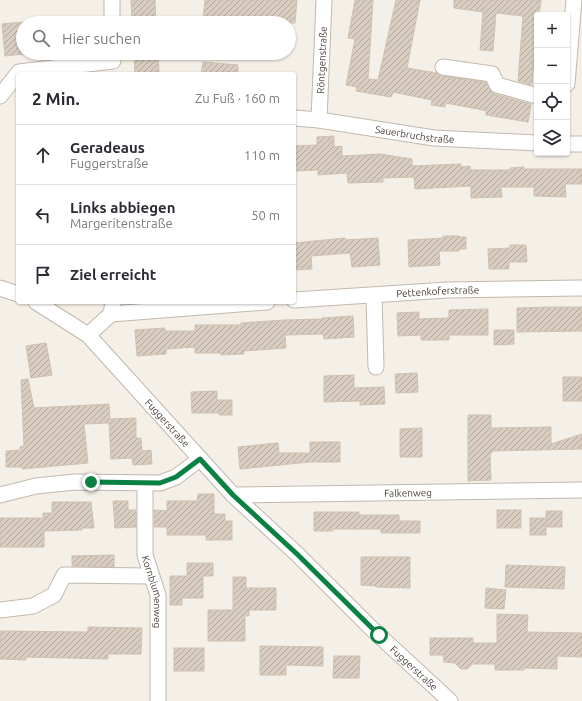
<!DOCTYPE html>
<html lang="de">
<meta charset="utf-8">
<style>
body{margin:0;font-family:Ubuntu,sans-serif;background:#f2f2f3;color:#2b2b33}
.controls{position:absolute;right:12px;top:12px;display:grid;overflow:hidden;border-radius:4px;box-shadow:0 1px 3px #0004}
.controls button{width:36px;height:36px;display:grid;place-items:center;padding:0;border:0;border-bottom:1px solid #e1e1e2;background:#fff;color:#2b2b33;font:20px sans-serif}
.stop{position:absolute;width:12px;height:12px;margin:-9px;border:3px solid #0b8043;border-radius:50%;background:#fff}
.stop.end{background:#0b8043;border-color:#fff;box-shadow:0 1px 4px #0008}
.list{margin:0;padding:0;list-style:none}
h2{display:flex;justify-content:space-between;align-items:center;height:52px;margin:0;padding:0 16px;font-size:17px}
h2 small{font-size:13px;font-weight:400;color:#7c7c81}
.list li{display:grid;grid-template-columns:26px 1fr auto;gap:12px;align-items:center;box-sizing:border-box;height:60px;padding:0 16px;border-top:1px solid #e1e1e2}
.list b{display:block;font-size:15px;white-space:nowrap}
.list p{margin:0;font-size:13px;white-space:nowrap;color:#7c7c81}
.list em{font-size:13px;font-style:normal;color:#7c7c81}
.icon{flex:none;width:22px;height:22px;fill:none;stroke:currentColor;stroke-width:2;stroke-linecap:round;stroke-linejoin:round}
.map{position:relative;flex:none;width:582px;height:701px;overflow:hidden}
.search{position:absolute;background:#fff;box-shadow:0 1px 3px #0004;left:16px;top:16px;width:280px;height:44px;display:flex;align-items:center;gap:10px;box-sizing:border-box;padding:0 14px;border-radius:22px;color:#7c7c81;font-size:15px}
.panel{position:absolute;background:#fff;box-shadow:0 1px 3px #0004;left:16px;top:72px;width:280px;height:232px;border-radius:4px}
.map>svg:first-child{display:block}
.building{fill:url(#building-hatch);stroke:#d0c1b0}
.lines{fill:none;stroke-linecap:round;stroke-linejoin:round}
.minor-casing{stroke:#c2b9ad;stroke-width:17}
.minor{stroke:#fff;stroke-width:15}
.route{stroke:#0b8043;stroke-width:5}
.labels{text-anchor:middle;stroke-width:3.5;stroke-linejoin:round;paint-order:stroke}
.street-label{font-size:10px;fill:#473f36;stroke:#fff}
</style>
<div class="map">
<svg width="582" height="701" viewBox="0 0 582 701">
<defs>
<pattern id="building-hatch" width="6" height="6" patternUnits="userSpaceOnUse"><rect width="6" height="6" fill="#d8cdc0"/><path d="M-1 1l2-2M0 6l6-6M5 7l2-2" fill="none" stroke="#b1a89d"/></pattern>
</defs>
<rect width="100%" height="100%" fill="#f4efe7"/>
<g class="building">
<path d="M131,0H155L156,23H132Z"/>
<path d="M205,0H297L295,23H249L203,19Z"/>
<path d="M355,0H373L368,79L378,80L396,0H420L407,68L437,73L442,76L486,82L489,89L494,94L531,104L528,122L486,115V111L478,109L446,103L445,107L431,105L432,100L393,92V94H392L391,97L356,91L357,87L346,85L355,39L348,38Z"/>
<path d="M454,0H541L539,15H537L532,85L518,81L523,16L496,13L493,51L480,50L483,12L454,8Z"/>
<path d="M23,22V54L5,56L2,24Z"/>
<path d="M134,53H158L159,72L135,73Z"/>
<path d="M203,62L238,65V74H201Z"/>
<path d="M334,136V147L342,146V156L380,154L412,159V166L461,164V167L470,166V170H510V168L524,167V169H582V184H565L566,197L534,196V187H501L502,197L471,198V186L415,189L414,177L383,178V182L348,183L347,173L318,175V170L294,171V146L317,145V137Z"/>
<path d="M443,236H459V237H466V249H459V251H439L440,265L409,267L408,240L443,238Z"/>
<path d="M345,238L346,240L378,238L380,265L352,267L350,253L311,256L312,269L294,270V243Z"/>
<path d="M510,245H526L527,262H509V269H489L488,249L510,248Z"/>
<path d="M547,307H582V331L517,332V308Z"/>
<path d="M488,309V335H449V340H421V335L398,336L397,313L419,312V319L449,318V310Z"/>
<path d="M353,316L354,337L324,339L323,334L285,335L286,348L244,351V354L221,355V353H195V347L166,349V354L137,356L135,330L165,328V331H195V325H241V323L284,320L323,319L322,318Z"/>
<path d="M494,330H514V344L494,345Z"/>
<path d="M46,343L52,375L31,378L26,346Z"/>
<path d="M417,373L418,392L396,393L395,374Z"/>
<path d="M354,375V388L384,387L385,404L360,405V401L324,402V376Z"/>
<rect x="563" y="377" width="19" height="24"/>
<path d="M28,379L34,408L109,404L110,419L136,418V438H141L142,451L151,450L152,464L133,465L132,458L111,459L109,423L84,424L88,463L22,469V467H6V451L20,450V447L24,446L21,380Z"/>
<path d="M217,391V400H232V415H219V413H192L191,392Z"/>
<path d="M468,415H491V428L551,427V444L582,434V449L492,451V453H490L491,480L468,481Z"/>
<path d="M422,428V457H400V429Z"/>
<path d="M310,442H340V462H310L240,469L238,447L278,443L279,453H310Z"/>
<path d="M198,494H214V514H225V521H232V540H206V535H167V527H154V510L167,511V501H197Z"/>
<path d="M113,501H128V510H136V527L115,528Z"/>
<path d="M52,502H91L94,528H82V530L44,531V547H0V518H43V513H52Z"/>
<rect x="497" y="510" width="24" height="18"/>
<rect x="546" y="511" width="16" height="16"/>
<path d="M314,512H359V515H399V521H420V533H381V529H333V531H314Z"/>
<rect x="530" y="518" width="16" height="17"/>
<path d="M114,555V567L72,566V556Z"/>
<path d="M361,557H410V588L376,587V586L361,585Z"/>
<path d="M187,563H213V576H203V598H182V605H170V576H187Z"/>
<path d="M506,565L565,567L564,589L505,587Z"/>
<path d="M233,577H246V588H276V610H249V616H245V641H208V610H233Z"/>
<path d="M486,588L506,590L504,609L485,608Z"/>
<path d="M497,614L528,615L527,632L582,633V657L557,656V669L524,668V670H495V664H473L467,669H461L455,663L444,662L443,655H430V638H473V643H497Z"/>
<path d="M88,627L142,628L141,654H108V659L26,657V660L0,659V631L88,632Z"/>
<path d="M260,646L323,647V666L286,665V675H260Z"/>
<rect x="174" y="648" width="30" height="23"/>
<path d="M334,656H360L359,678H333Z"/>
</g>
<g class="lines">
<defs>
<g id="minor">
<path d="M112,0V23"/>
<path d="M443,67L492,74L497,85L537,96"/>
<path d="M567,84L574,0"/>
<path d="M0,96L19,72L113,61"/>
<path id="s1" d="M294,118L319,120L434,138L537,143"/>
<path id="s2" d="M319,120L324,0"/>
<path d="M567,144H582"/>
<path d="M0,288L18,294"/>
<path d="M374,296L376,367"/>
<path id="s3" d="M294,300L447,290L582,288"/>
<path id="s4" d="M36,302L88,335L233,495L297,554L371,628L450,701"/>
<path d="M111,314L267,302"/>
<path d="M88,335L111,314L113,302"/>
<path id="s5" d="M145,484V555L158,595V701"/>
<path d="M0,495L36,486L75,482L160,483L176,477L200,459"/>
<path id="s6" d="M233,495L582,490"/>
<path d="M0,610L33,606L54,595L64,575L151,576"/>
</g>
</defs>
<use href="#minor" class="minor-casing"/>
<use href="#minor" class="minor"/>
</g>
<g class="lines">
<path class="route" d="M91,482L160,483L176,477L200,459L233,495L297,554L379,635"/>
</g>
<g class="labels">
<g class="street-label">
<text dy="4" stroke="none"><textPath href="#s2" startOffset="60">Röntgenstraße</textPath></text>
<text dy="4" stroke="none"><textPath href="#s1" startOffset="122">Sauerbruchstraße</textPath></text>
<text dy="4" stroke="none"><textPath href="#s3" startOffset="144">Pettenkoferstraße</textPath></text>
<text dy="4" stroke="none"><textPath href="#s4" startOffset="180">Fuggerstraße</textPath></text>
<text dy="4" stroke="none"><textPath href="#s6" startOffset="175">Falkenweg</textPath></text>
<text dy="4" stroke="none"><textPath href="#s5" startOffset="109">Kornblumenweg</textPath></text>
<text dy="4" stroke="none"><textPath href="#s4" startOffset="528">Fuggerstraße</textPath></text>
</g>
</g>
</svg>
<div class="controls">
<button>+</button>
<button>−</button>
<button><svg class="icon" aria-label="locate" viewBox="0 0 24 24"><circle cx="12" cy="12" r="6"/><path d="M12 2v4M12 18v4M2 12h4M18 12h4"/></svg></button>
<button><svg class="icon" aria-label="layers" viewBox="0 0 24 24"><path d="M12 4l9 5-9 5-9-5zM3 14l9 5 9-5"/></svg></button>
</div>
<div class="stop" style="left:379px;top:635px"></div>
<div class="stop end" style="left:91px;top:482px"></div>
<div class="search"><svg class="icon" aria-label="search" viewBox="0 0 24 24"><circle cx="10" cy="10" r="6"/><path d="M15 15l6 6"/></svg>Hier suchen</div>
<section class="panel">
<h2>2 Min.<small>Zu Fuß · 160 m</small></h2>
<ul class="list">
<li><svg class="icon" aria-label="ahead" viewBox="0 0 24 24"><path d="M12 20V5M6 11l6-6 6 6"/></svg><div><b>Geradeaus</b><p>Fuggerstraße</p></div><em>110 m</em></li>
<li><svg class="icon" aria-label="left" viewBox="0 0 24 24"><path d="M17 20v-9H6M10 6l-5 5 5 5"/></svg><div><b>Links abbiegen</b><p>Margeritenstraße</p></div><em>50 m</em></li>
<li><svg class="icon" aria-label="arrive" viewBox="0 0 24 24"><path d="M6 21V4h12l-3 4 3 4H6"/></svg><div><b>Ziel erreicht</b></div></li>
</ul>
</section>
</div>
